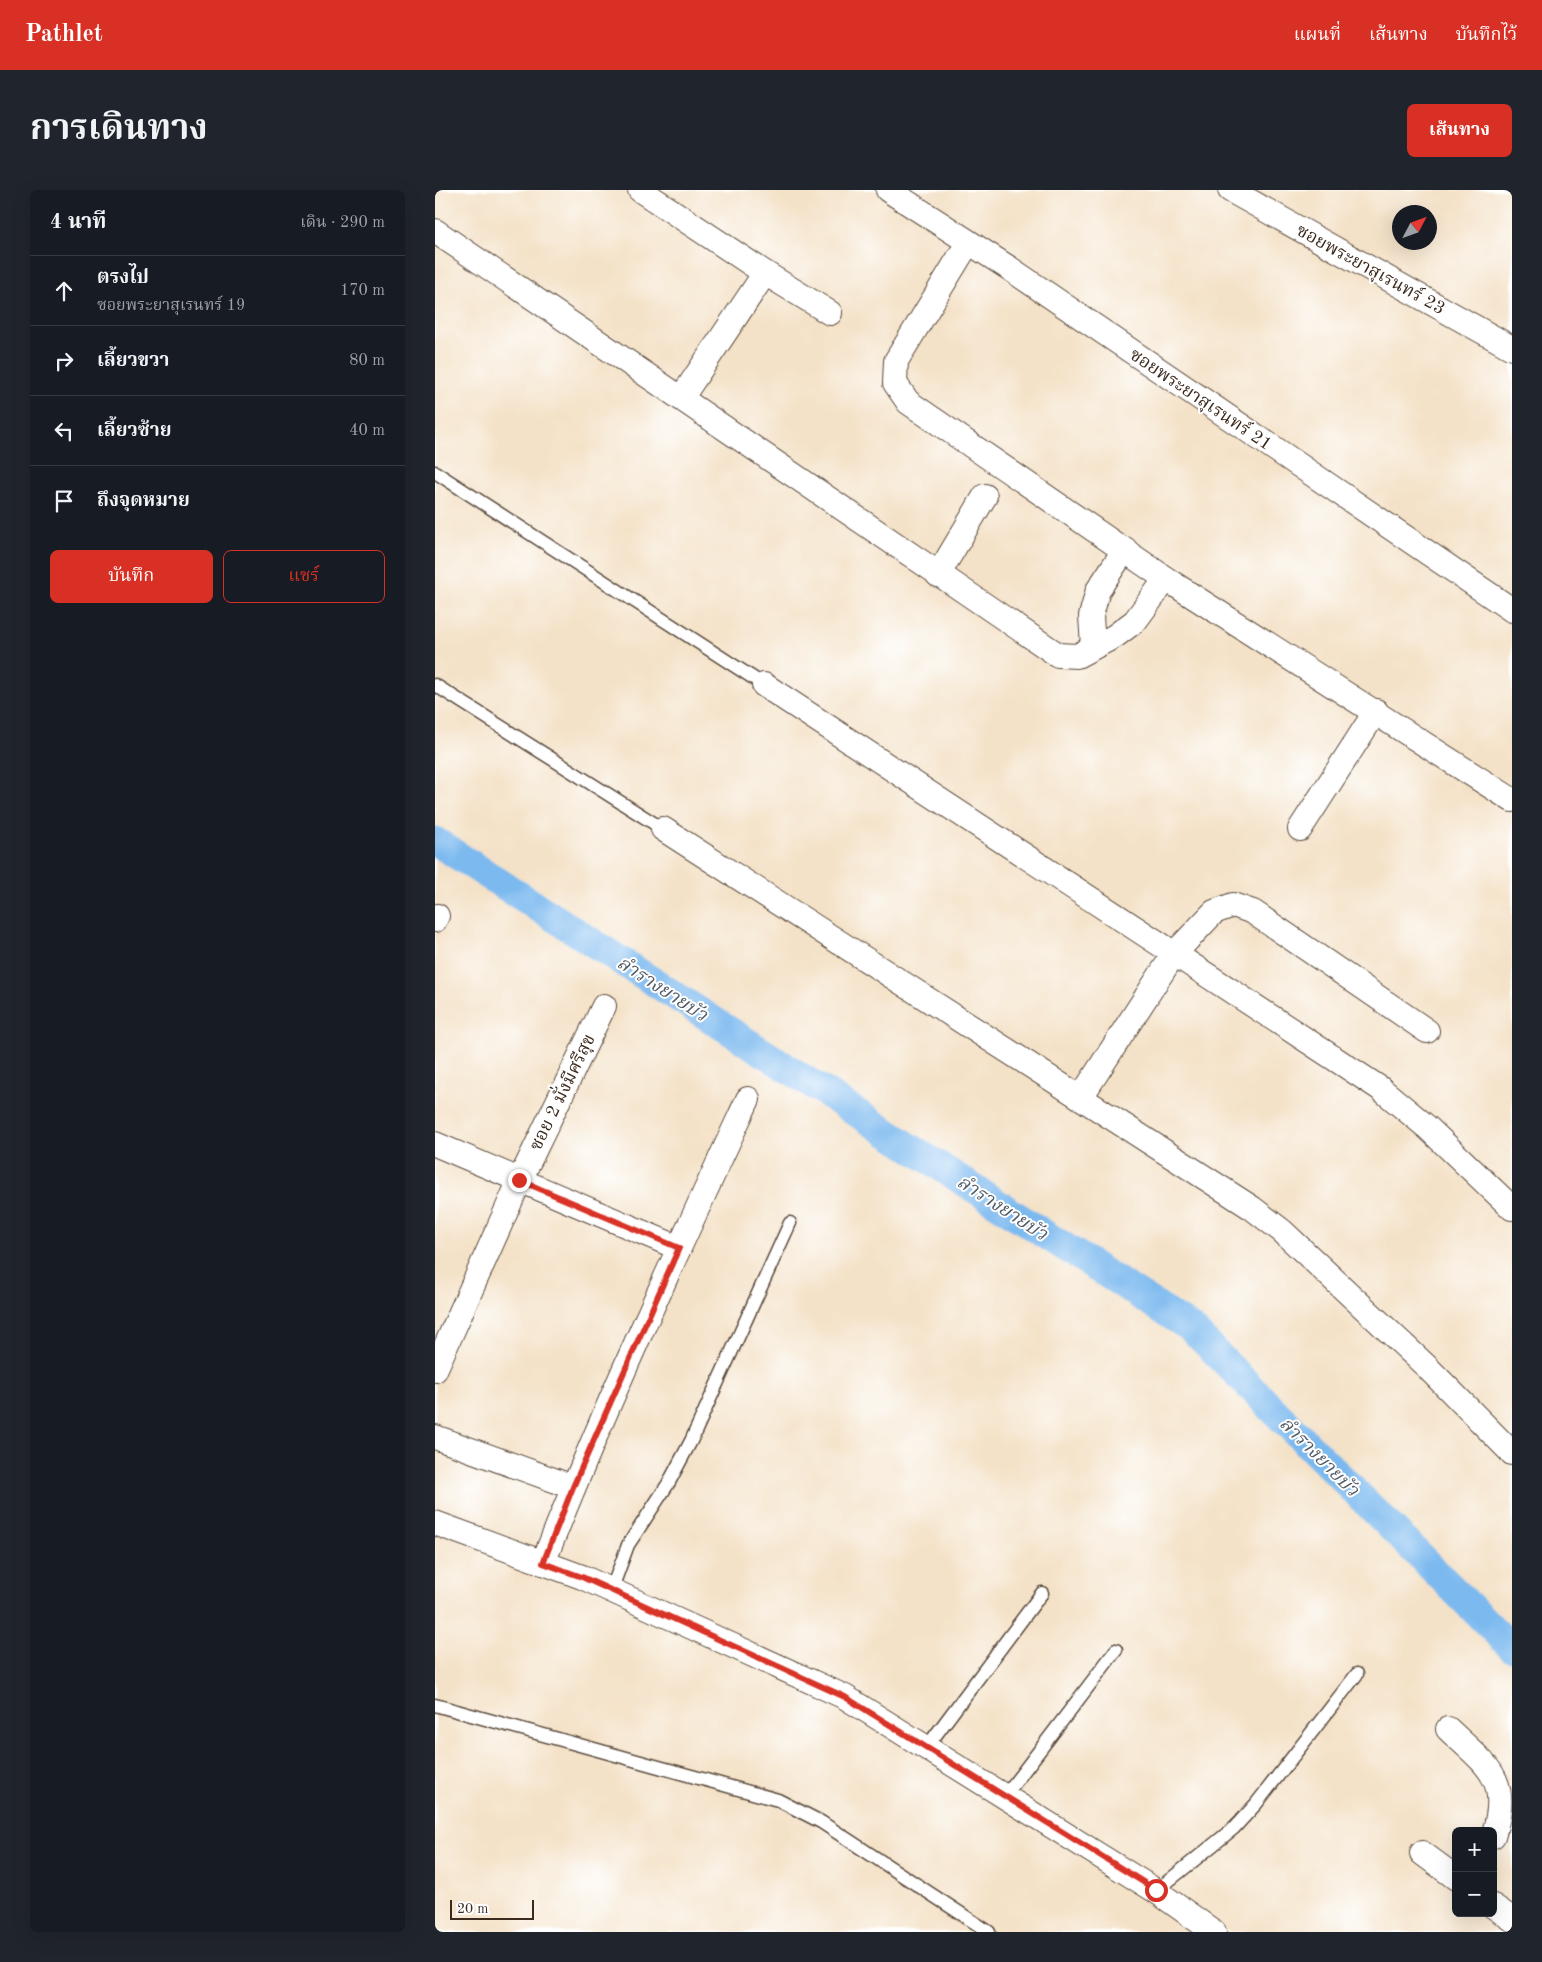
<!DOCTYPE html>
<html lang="th">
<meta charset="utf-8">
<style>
body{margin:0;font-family:"Old Standard TT","Noto Serif Thai",serif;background:#20242c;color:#f1f3f6}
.controls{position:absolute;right:15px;bottom:15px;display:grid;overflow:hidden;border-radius:8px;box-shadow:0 5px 20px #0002}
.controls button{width:45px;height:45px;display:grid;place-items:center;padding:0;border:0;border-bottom:1px solid #363941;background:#171b24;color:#f1f3f6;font:25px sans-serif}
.compass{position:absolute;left:957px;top:15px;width:45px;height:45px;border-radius:50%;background:#171b24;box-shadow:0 5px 20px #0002;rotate:49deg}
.scale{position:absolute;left:15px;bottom:12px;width:84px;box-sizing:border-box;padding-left:5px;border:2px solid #3b2a1e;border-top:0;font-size:14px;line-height:18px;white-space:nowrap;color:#3b2a1e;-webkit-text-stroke:4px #fff;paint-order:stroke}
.stop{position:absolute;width:15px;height:15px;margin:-11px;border:4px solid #d93025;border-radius:50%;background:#fff}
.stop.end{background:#d93025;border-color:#fff;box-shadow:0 1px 5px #0008}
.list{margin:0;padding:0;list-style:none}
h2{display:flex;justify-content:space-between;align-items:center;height:65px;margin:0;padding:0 20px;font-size:21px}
h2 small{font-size:16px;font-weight:400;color:#9ea1a6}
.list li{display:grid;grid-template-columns:32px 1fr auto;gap:15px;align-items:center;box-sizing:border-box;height:70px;padding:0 20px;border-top:1px solid #363941}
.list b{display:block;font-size:19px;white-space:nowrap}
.list p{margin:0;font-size:16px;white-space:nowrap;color:#9ea1a6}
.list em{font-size:16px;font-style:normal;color:#9ea1a6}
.actions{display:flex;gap:10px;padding:15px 20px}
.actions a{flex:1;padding:11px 0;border:1px solid #d93025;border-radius:8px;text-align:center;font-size:18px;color:#d93025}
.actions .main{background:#d93025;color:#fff}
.icon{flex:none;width:28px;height:28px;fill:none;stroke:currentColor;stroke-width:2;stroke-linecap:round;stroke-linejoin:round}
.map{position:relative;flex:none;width:1077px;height:1742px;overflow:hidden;border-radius:8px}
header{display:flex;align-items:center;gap:30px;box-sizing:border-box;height:70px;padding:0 25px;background:#d93025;color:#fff}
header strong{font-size:24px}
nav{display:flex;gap:28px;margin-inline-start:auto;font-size:18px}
.intro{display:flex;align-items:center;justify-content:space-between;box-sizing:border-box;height:120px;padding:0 30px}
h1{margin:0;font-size:35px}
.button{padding:12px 22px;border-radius:8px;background:#d93025;color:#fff;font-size:18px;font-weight:700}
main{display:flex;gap:30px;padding:0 30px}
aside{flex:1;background:#171b24;border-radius:8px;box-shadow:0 5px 20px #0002}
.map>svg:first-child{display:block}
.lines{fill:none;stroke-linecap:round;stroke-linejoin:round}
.canal{stroke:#7cb9ef;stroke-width:29}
.service-casing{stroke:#574638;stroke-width:15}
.minor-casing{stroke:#574638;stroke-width:26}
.service{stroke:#fff;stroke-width:12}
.minor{stroke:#fff;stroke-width:24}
.route{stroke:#d93025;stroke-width:6}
.labels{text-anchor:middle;stroke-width:4;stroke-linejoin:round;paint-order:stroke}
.street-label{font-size:18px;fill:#3b2a1e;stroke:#fff}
.water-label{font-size:19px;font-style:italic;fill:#525c67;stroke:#fff}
</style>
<header>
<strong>Pathlet</strong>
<nav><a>แผนที่</a><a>เส้นทาง</a><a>บันทึกไว้</a></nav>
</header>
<div class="intro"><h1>การเดินทาง</h1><a class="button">เส้นทาง</a></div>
<main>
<aside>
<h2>4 นาที<small>เดิน · 290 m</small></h2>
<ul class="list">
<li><svg class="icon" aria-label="ahead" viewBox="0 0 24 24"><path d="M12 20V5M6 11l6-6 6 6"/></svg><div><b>ตรงไป</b><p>ซอยพระยาสุเรนทร์ 19</p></div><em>170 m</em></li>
<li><svg class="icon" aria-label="right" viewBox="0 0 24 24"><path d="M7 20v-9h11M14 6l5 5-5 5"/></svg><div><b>เลี้ยวขวา</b></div><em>80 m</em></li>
<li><svg class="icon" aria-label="left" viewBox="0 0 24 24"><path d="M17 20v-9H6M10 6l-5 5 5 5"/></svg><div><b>เลี้ยวซ้าย</b></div><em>40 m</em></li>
<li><svg class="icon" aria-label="arrive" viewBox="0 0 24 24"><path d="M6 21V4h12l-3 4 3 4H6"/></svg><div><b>ถึงจุดหมาย</b></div></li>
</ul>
<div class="actions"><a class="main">บันทึก</a><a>แชร์</a></div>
</aside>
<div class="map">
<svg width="1077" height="1742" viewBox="0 0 1077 1742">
<rect width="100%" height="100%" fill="#fff"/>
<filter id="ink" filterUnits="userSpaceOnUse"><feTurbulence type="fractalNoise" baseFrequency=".02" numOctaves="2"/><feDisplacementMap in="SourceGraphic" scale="10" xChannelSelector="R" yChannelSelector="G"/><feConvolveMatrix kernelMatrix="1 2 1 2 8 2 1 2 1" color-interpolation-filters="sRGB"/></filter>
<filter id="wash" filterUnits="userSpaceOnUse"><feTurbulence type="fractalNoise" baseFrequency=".0096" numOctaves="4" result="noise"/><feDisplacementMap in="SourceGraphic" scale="20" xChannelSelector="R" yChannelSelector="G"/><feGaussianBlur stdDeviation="1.12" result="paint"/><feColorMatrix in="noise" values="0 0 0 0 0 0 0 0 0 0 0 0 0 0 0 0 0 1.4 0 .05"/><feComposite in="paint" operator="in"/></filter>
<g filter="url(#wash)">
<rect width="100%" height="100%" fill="#f4e2c8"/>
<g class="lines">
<path class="canal" d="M0,651L757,1139L1077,1458"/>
</g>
</g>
<g filter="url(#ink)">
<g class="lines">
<defs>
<g id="service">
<path d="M0,282L329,495"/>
<path d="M0,495L228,639"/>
<path d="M176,1401L193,1355L233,1294L256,1251L355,1033"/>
<path d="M0,1515L343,1610L386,1632L554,1742"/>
<path d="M491,1558L607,1403"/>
<path d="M569,1607L681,1460"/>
<path d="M721,1701L799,1638L821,1614L922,1484"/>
</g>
<g id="minor">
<path d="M205,0L330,83L395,123"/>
<path d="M453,0L574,78L1077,420"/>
<path d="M795,0L1077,158"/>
<path d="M0,41L623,465L642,466L680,446L700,431L731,389"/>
<path d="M533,53L461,171L460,193L473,212L731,389L1077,610"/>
<path d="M247,207L330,83"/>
<path d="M503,385L550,306"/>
<path d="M658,457L656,426L663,400L690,359"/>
<path d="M329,495L946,899L993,938L1077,1018"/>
<path d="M228,639L817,1018L847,1041L991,1176L1077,1263"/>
<path d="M865,639L941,521"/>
<path d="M0,730L2,726"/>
<path d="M646,907L739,764L779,722L798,715L818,722L992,841"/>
<path d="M0,954L244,1058"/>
<path d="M0,1180L85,990L169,816"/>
<path d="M0,1247L138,1297"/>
<path d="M0,1333L147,1387L410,1507L721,1701L779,1742"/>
<path d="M108,1373C170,1216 242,1062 313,909"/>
<path d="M1013,1539C1052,1576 1077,1588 1058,1646"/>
<path d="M987,1663L1021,1688"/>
<path d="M1058,1716L1077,1729"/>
</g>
</defs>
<use href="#service" class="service-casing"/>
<use href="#minor" class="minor-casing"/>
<use href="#service" class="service"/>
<use href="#minor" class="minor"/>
</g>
</g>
<g class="lines" filter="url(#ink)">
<path class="route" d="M84,990L244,1058L138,1297L108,1373L147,1387L410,1507L721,1700"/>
</g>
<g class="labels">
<g class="street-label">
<text transform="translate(936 79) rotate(29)" y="6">ซอยพระยาสุเรนทร์ 23</text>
<text transform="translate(766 209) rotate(34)" y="6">ซอยพระยาสุเรนทร์ 21</text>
<text transform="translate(127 902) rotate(-64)" y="6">ซอย 2 มั่งมีศรีสุข</text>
</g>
<g class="water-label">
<text transform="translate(228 798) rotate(33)" y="7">ลำรางยายบัว</text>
<text transform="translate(568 1017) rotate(33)" y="7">ลำรางยายบัว</text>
<text transform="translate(885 1266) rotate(45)" y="7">ลำรางยายบัว</text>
</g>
</g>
</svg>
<div class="controls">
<button>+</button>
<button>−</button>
</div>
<svg class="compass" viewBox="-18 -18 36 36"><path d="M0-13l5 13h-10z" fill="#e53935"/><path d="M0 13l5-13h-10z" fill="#9ea1a6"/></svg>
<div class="scale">20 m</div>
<div class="stop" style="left:721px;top:1700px"></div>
<div class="stop end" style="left:84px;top:990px"></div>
</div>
</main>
